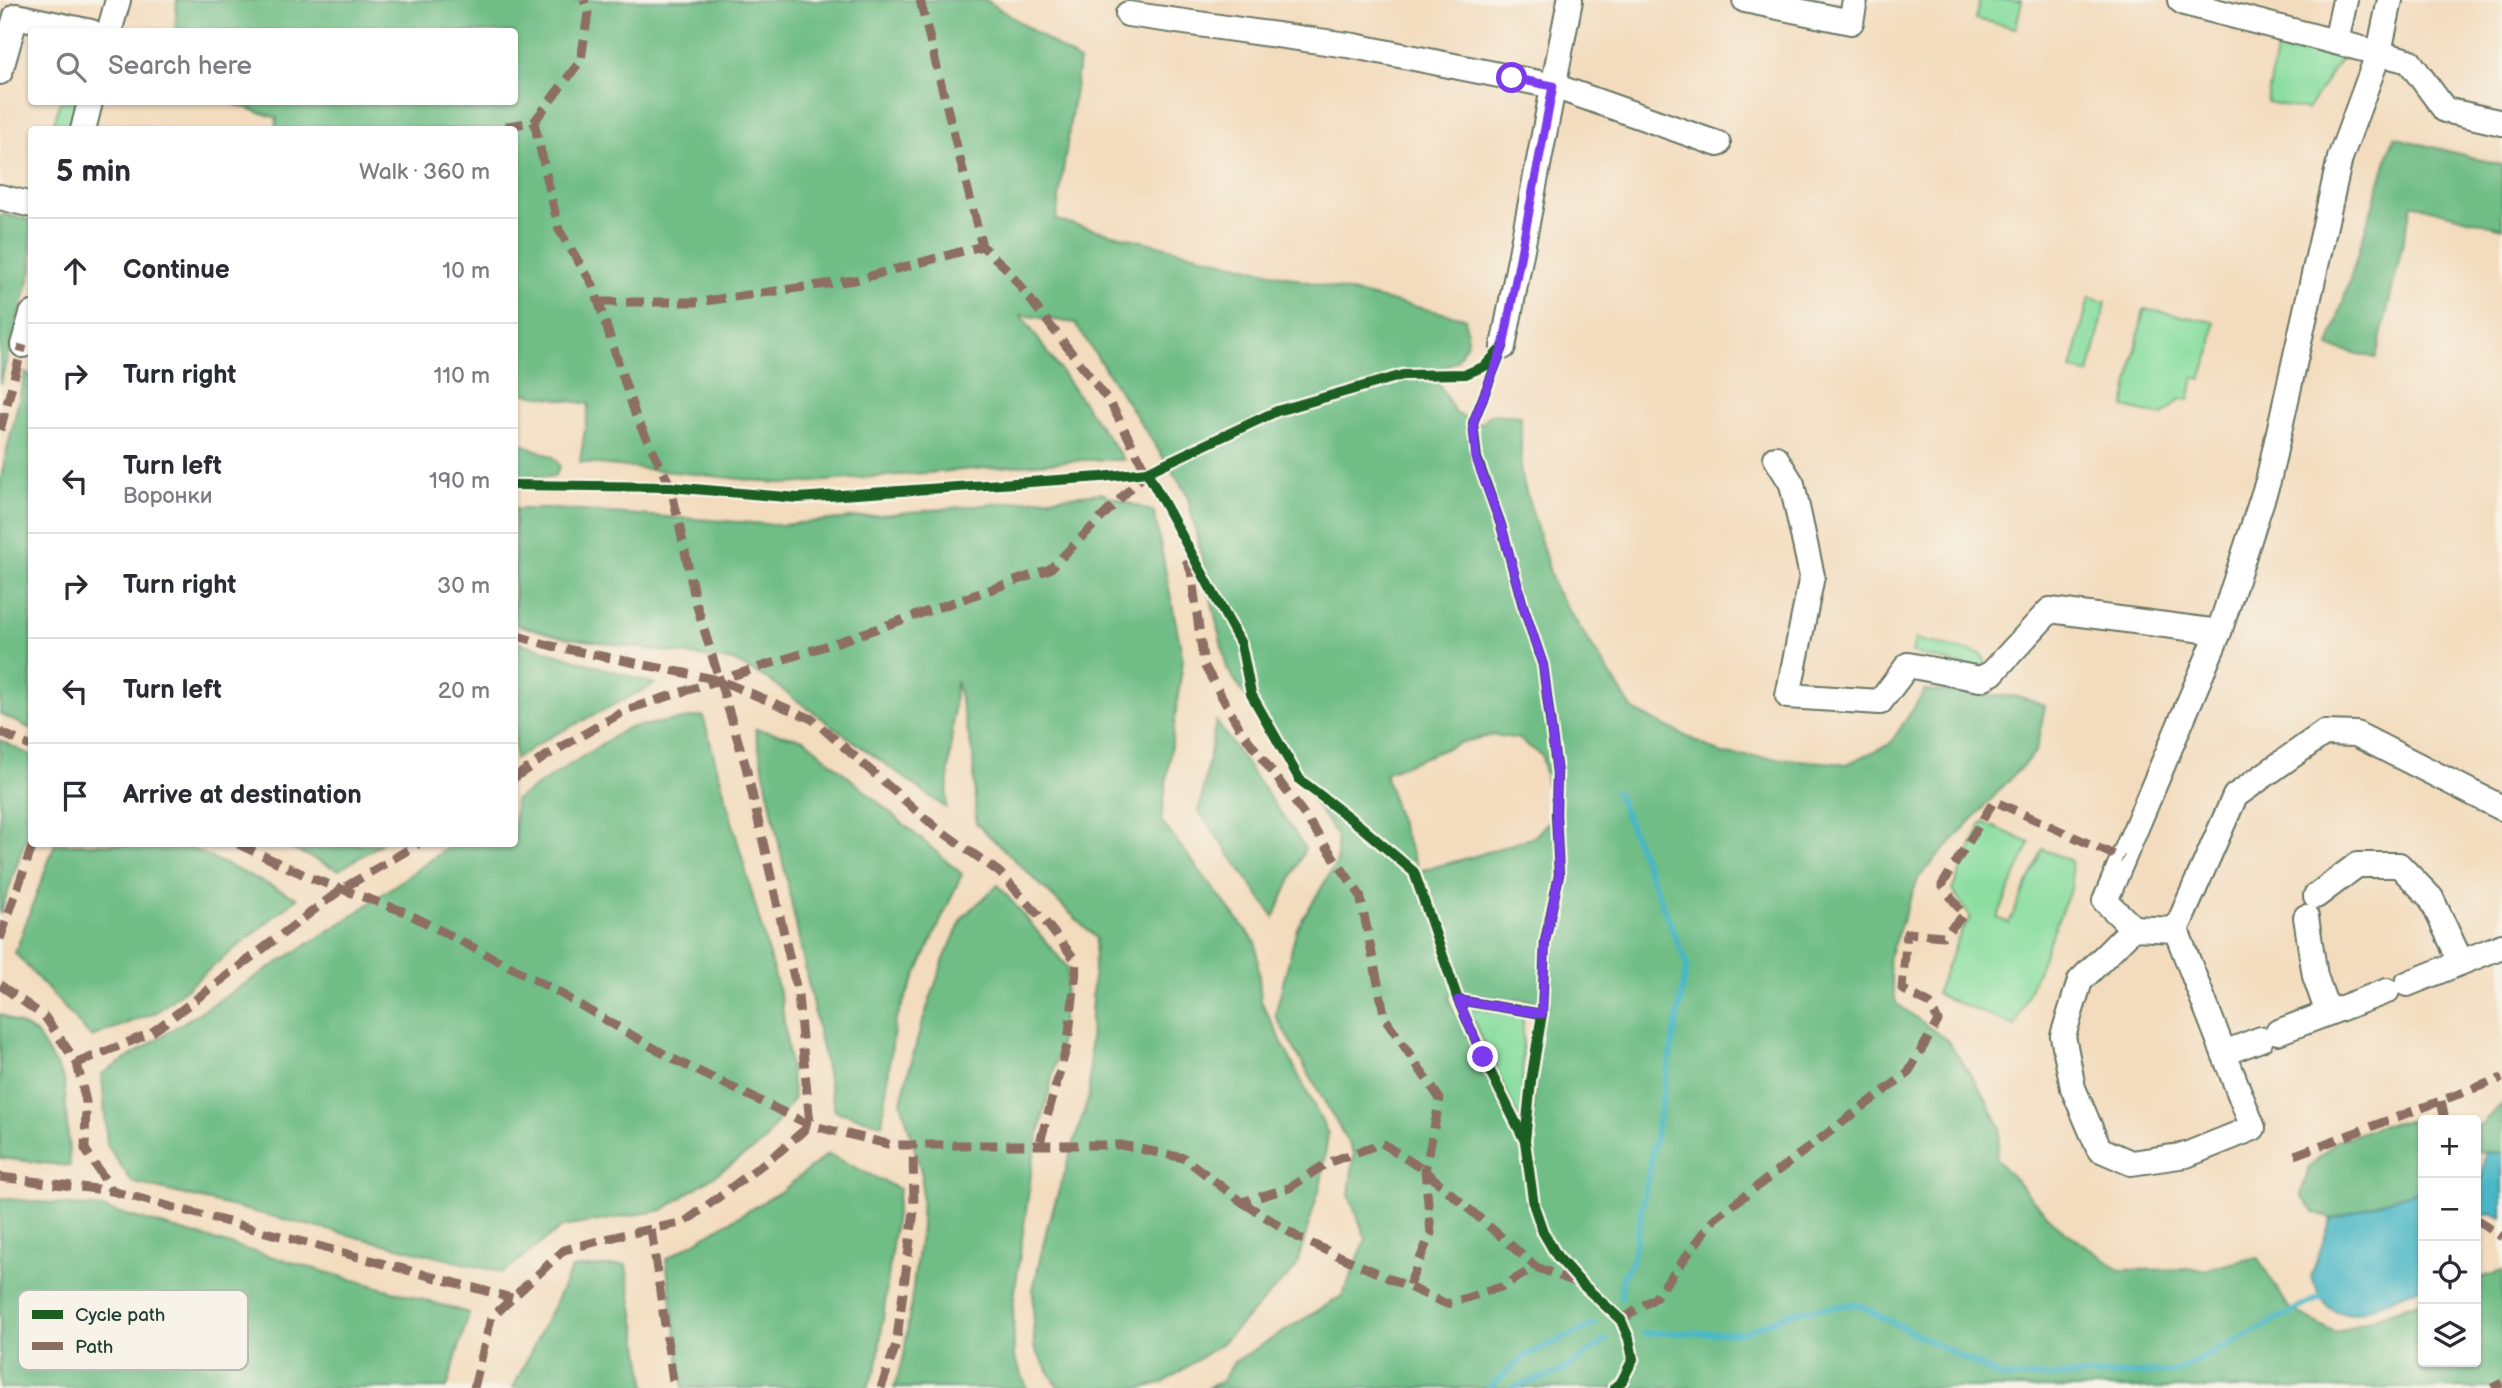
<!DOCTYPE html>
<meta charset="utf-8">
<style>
body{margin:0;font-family:"Balsamiq Sans",sans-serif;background:#f2f2f3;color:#2b2b33}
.controls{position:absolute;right:21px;bottom:21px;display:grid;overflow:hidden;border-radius:7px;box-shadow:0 2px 5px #0004}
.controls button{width:63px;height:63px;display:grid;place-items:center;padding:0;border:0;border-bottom:2px solid #e1e1e2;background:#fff;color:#2b2b33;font:35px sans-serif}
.stop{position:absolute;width:21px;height:21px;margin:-16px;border:5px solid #7c3aed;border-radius:50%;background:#fff}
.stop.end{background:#7c3aed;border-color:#fff;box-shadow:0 2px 7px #0008}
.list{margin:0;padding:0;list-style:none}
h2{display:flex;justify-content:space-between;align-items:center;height:91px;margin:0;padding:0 28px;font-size:30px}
h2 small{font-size:23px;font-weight:400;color:#7c7c81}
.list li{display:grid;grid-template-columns:46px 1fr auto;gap:21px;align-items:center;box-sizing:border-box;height:105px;padding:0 28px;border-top:2px solid #e1e1e2}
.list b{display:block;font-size:26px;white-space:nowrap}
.list p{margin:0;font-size:23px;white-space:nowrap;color:#7c7c81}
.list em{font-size:23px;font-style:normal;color:#7c7c81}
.icon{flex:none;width:38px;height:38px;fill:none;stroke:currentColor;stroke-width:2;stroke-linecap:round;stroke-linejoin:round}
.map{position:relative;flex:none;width:2502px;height:1388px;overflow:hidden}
.search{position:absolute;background:#fff;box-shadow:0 2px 5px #0004;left:28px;top:28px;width:490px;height:77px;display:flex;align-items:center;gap:18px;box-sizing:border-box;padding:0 24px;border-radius:7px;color:#7c7c81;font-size:26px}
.panel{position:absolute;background:#fff;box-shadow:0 2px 5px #0004;left:28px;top:126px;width:490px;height:721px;border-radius:7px}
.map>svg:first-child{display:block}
.green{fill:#8adea0;stroke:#548e6a;stroke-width:2}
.forest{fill:#6fbd86;stroke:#477d5d;stroke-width:2;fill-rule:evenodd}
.water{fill:#4ab7c5;stroke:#347a7c;stroke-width:2}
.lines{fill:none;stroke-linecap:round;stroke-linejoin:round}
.stream{stroke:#4ab7c5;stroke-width:6}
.minor-casing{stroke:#697564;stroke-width:28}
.minor{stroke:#fff;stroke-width:24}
.quiet{stroke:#8d6e63;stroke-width:9;stroke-dasharray:18 9;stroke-linecap:butt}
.cycleway-casing{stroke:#f7f3e8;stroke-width:15}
.cycleway{stroke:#1b5e20;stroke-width:10}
.route{stroke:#7c3aed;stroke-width:9}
.key{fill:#f7f3e8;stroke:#b6bcb2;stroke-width:2}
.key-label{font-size:19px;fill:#1f3d34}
</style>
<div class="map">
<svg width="2502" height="1388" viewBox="0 0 2502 1388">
<rect width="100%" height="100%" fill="#f7f3e8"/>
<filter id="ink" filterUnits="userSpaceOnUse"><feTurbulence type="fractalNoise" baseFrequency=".0143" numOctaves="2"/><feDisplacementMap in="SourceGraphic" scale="14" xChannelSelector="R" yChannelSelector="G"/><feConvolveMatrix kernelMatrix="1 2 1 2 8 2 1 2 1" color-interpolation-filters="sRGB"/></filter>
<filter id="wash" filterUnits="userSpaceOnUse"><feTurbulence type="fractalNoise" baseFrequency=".00686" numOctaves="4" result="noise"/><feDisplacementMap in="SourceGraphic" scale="28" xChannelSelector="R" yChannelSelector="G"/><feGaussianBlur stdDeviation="1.57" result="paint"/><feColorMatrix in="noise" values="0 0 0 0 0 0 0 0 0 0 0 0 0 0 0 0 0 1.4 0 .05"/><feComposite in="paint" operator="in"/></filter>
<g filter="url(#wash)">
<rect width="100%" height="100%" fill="#f3dcbd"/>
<g class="green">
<path d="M1980,0H2022L2016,28L1975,19Z"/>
<path d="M2278,40L2345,52L2307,110L2267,102Z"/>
<path d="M60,102H78L70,129L52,130Z"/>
<path d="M2089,298L2106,302L2089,374L2071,369Z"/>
<path d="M2144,309L2214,322L2211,351L2201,379L2194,377L2189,400L2180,399L2162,416L2124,407Z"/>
<path d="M1915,639L1981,654L1985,660V665L1980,669L1912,653Z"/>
<path d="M1983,822L2030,843L1997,918L2009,923L2043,849L2071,861L2072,885L2015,1026L1936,994L1962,929L1971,918L1952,890Z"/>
<path d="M1467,1007L1523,1017L1522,1125Z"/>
</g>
<g class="forest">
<path d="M177,0H986L1079,61L1056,220L1329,287L1465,318L1468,341L1457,360L1442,369L1438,382L1455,413L1480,424L1490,414L1521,416V475L1555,589L1633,710L1722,754L1847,764L1890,744L1925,690L2021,697L2045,706L2036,751L1919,877L1888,959L1896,1003L1948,1041L1982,1092L2001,1128L1996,1159L2055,1224L2120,1270L2208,1269L2257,1257L2289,1308L2335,1333L2423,1300V1362H2476V1279L2502,1271V1388H1207L1222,1381L1234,1362L1343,1295L1366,1239L1349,1195L1354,1153L1275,1015L1297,928L1337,862V837L1227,668L1187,494L1075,323L1021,315L1124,460H1085L788,484L580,462L589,404L515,392L514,130L275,129L277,118L228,102H514V32L175,31ZM1494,735L1519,739L1542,756L1552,818L1534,837L1472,857L1419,871L1399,821L1385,773L1462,742ZM1451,993L1535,1001L1538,1010L1532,1146L1522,1145L1449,999Z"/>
<path d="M2394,137L2502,165V228L2412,204L2376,358L2329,347Z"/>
<path d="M2,214L31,220L32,269L0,384V216Z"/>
<path d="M25,373L32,376L31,729L0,714V481Z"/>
<path d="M515,441L553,457L560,466L554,477L515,476Z"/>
<path d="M1101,493L1154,512L1183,660L1161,821L1256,943L1261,1001L1328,1134L1321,1183L1296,1268L1222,1343L1166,1381L1144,1388H1059L1034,1348L1033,1290L1047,1228L1089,1096L1091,1013L1096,938L976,823L973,755L956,680L946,808L766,678L733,661L562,637L514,624L515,509H554L780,525Z"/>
<path d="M515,641L655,684L548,738L515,759Z"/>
<path d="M703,716L781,999L794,1098L763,1143L663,1210L562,1227L503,1273L132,1182L107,1145L102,1074L349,918L453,844H514L515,800L627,728Z"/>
<path d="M1216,721L1305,848L1274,917L1199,811Z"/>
<path d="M755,729L804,739L962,874L895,1021L882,1124L835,1111Z"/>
<path d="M0,740L32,756L31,823L0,915Z"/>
<path d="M55,844H182L297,898L157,1012L91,1037L15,953Z"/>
<path d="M281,844H381L339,870Z"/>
<path d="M998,885L1068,968L1059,1048L1033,1160L1013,1305L1014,1356L1027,1388H894L904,1355L921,1227L922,1175L901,1101L921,1026L944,959L963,917Z"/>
<path d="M0,1014L36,1033L64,1079L70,1166L0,1158Z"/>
<path d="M2502,1104V1153L2476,1151L2478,1127Z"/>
<path d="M2431,1117L2434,1120H2423V1189L2331,1219L2314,1212L2301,1195L2309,1167L2336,1141L2379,1126Z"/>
<path d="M828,1154L899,1189L877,1367L867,1388H683L666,1259L783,1190Z"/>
<path d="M0,1198L102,1208L469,1313L447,1388H0Z"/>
<path d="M626,1265L646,1388H513L572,1268Z"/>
</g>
<g class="water">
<path d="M2485,1153H2502V1218L2491,1213L2476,1217V1193L2480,1192Z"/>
<path d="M2423,1189V1286L2360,1312C2327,1319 2324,1302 2311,1277L2331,1219Z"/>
</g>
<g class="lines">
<g class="stream">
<path d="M1616,792L1687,965L1632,1262L1622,1278L1621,1298"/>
<path d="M1644,1333H1742L1793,1312L1856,1304L2003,1378L2175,1372L2328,1293"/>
<path d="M1489,1388L1525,1356L1595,1324"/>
<path d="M1511,1388L1563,1371L1606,1340"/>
</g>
</g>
</g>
<g filter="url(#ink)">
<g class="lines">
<defs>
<g id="minor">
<path d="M1745,0L1851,22L1855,0"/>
<path d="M2180,0L2184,3L2409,61L2445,110L2502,123"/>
<path d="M2390,0L2379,52L2340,158L2268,481L2219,632L2105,901L2133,928L2176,930L2235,796L2324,733L2356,734L2502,808"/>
<path d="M1128,14L1354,46L1554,86L1718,144"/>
<path d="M109,32L118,0"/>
<path d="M2336,42L2345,0"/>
<path d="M0,72L16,16L91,32"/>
<path d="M83,130L90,102"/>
<path d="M0,197L32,205"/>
<path d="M23,345L32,314"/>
<path d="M1503,347L1570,0"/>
<path d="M1776,458L1792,484L1812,576L1788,696L1880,702L1908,665L1980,679L1992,673L2050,610L2219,632"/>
<path d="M2316,896L2357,865H2399L2431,898L2461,962"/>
<path d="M2306,917L2315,976L2328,1013"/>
<path d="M2133,928L2080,981L2063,1036L2073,1088L2099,1149L2131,1163L2186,1155L2253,1128L2176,930"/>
<path d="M2407,984L2502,946"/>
<path d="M2278,1032L2387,991"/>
<path d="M2224,1053L2261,1039"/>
</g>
</defs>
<use href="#minor" class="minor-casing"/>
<use href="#minor" class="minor"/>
<g class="quiet">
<path d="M920,0L982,246L1006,268L1111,404L1149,477"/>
<path d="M534,122L581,60L588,13L584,0"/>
<path d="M599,302H698L855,280L982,246"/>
<path d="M0,430L23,345"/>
<path d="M1186,560L1191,571L1204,665L1240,729L1303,813L1360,895L1385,1018L1440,1099L1425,1171L1431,1233L1409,1285"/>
<path d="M514,635L552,646L719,680L812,719L934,826L999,872L1047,924L1077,962L1068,1042L1039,1146"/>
<path d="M0,732L32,747"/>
<path d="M514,778L546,756L626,710L838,642L1050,569L1146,473"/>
<path d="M238,844L311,878L405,912L551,988L671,1058L810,1125L892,1145H1121L1184,1158L1242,1202L1289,1188L1327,1163L1382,1143L1425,1171L1536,1267"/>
<path d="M0,939L33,844"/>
<path d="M0,985L45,1017L77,1063L86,1102L85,1149L112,1191L512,1298"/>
<path d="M77,1063L151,1033L342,889L418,844"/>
<path d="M2441,1101L2445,1120"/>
<path d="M2295,1155L2502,1078"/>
<path d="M0,1177L112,1191"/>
<path d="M1242,1202L1299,1238L1447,1304L1501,1287L1536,1267L1578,1283"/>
<path d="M2476,1219L2502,1237"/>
<path d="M651,1229L674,1388"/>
<path d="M1621,1320L1655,1298L1715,1218L1908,1073L1938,1021L1930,1004L1902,989L1907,933L1943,936L1964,915L1942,885L1994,801L2123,859"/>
<path d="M474,1388L491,1318L564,1250L622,1235L685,1222L779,1152L810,1125L798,995L746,767L696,603L671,487L636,417L593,285L559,230L534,122L500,127L497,130"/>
<path d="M881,1388L896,1345L914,1211L913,1145"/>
<path d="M2492,1388L2502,1383"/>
</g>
<defs>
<g id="cycleway">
<path d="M1503,347L1473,423L1477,458L1501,525L1523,606L1543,665L1557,773L1556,814L1559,875L1545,941L1542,1014L1531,1081L1525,1141L1534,1206L1543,1232L1557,1256L1582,1284L1621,1320L1629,1339L1633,1359L1622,1381L1614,1388"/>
<path d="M1147,472L1241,644L1251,694L1300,780L1360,826L1414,872L1458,1000L1542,1014"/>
<path d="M514,485L671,487L798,498L1101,477L1147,472L1277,411L1403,375L1466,374L1485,366L1498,352"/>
<path d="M1458,1000L1483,1057L1525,1141"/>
</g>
</defs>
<use href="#cycleway" class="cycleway-casing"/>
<use href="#cycleway" class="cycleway"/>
</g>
</g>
<g class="lines" filter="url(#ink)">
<path class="route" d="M1483,1057L1458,1000L1542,1014L1545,941L1559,875L1556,814L1557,773L1543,665L1523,606L1501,525L1476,458L1473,423L1503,347L1553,86L1512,78"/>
</g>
<rect x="18" y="1290" width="230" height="80" rx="10" class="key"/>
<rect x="32" y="1310" width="31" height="9" fill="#1b5e20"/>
<rect x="32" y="1342" width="31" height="8" fill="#8d6e63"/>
<g class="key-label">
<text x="75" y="1321">Cycle path</text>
<text x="75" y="1353">Path</text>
</g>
</svg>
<div class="controls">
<button>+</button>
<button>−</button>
<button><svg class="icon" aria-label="locate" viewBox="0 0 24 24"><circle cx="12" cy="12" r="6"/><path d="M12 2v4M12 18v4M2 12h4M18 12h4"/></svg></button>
<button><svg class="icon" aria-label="layers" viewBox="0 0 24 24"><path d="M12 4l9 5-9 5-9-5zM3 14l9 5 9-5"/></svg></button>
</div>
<div class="stop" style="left:1512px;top:78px"></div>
<div class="stop end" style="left:1483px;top:1057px"></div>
<div class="search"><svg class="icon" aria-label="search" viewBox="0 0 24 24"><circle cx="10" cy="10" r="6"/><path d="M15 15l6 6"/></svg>Search here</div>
<section class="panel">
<h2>5 min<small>Walk · 360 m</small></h2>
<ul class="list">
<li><svg class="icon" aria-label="ahead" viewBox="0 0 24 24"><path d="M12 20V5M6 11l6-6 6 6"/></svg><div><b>Continue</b></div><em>10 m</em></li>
<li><svg class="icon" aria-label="right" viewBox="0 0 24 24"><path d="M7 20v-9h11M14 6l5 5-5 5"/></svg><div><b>Turn right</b></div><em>110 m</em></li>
<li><svg class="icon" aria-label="left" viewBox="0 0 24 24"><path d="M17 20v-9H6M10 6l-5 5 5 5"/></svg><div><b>Turn left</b><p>Воронки</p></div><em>190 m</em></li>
<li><svg class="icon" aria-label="right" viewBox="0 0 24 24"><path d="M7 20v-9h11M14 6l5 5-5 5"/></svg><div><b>Turn right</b></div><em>30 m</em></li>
<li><svg class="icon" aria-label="left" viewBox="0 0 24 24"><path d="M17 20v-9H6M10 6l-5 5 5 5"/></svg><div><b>Turn left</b></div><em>20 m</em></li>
<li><svg class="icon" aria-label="arrive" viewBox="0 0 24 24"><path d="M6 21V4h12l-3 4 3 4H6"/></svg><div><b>Arrive at destination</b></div></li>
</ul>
</section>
</div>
